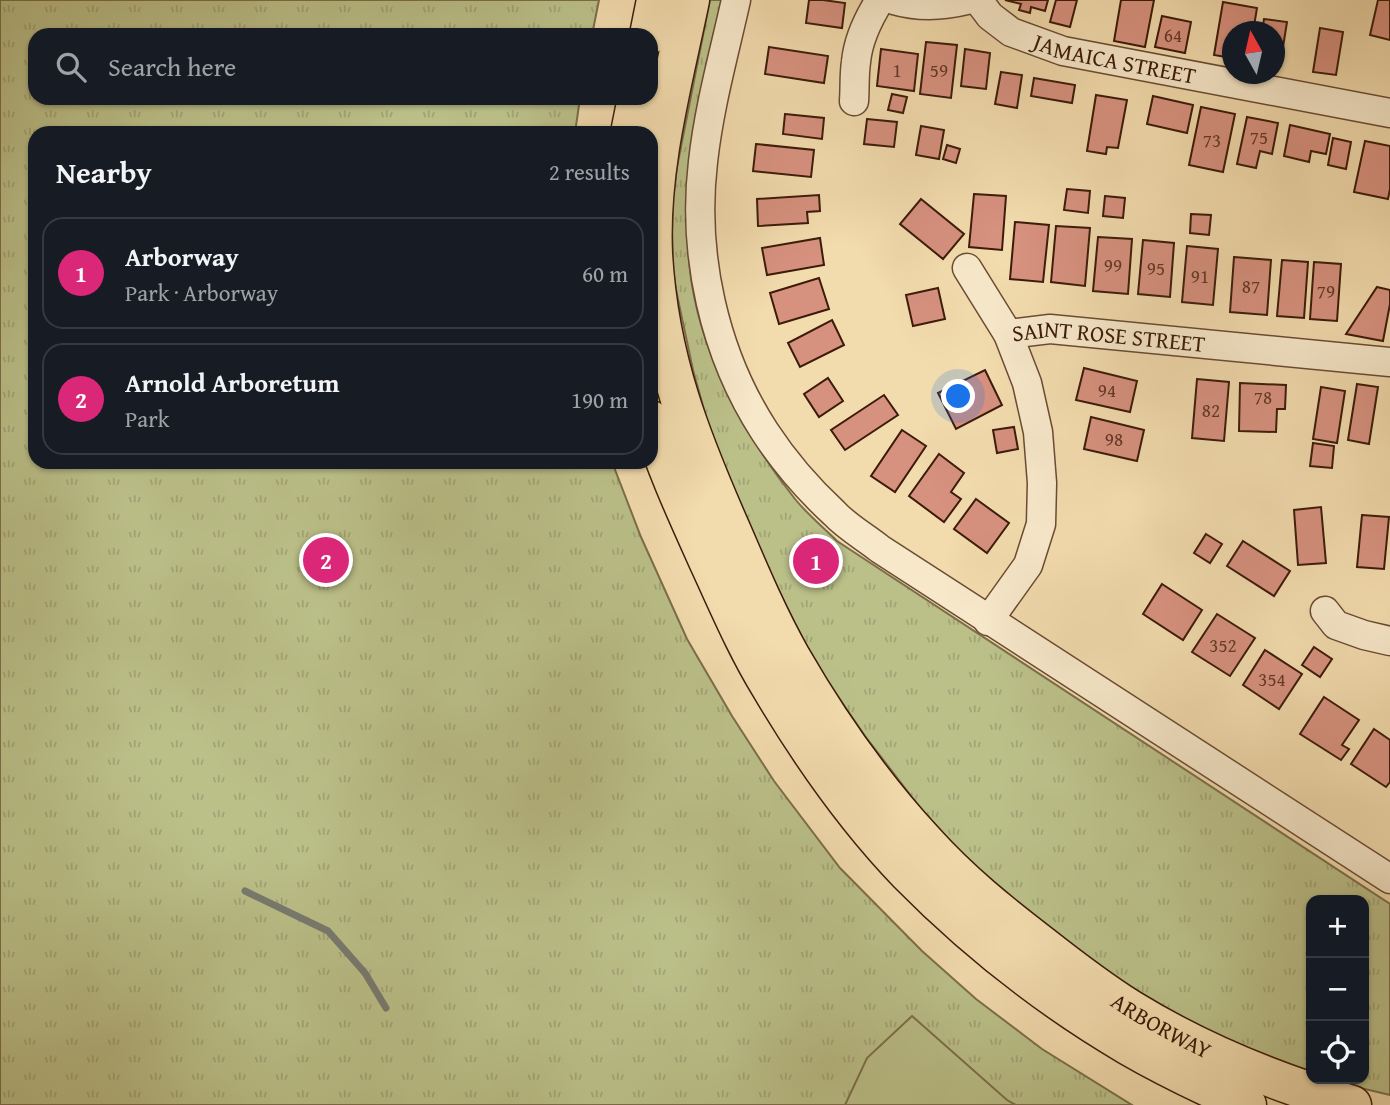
<!DOCTYPE html>
<meta charset="utf-8">
<style>
body{margin:0;font-family:"Gentium Book Plus",serif;background:#242831;color:#f1f3f6}
.controls{position:absolute;right:21px;bottom:21px;display:grid;overflow:hidden;border-radius:14px;box-shadow:0 2px 5px #0004}
.controls button{width:63px;height:63px;display:grid;place-items:center;padding:0;border:0;border-bottom:2px solid #363941;background:#171b24;color:#f1f3f6;font:35px sans-serif}
.compass{position:absolute;left:1222px;top:21px;width:63px;height:63px;border-radius:50%;background:#171b24;box-shadow:0 2px 5px #0004;rotate:352deg}
.you{position:absolute;left:959px;top:397px;width:24px;height:24px;margin:-18px;border:5px solid #fff;border-radius:50%;background:#1a73e8;box-shadow:0 0 0 10px #1a73e833}
.badge{display:grid;place-items:center;width:46px;height:46px;border-radius:50%;background:#db2777;color:#fff;font-size:23px;font-weight:700}
.pin{position:absolute;translate:-50% -50%;border:4px solid #fff;box-shadow:0 2px 7px #0006}
.list{margin:0;padding:0;list-style:none}
h2{display:flex;justify-content:space-between;align-items:center;height:91px;margin:0;padding:0 28px;font-size:30px}
h2 small{font-size:23px;font-weight:400;color:#9ea1a6}
.list li{display:grid;grid-template-columns:46px 1fr auto;gap:21px;align-items:center;box-sizing:border-box;height:112px;margin:0 14px 14px;padding:0 14px;border:2px solid #363941;border-radius:21px}
.list b{display:block;font-size:26px;white-space:nowrap}
.list p{margin:0;font-size:23px;white-space:nowrap;color:#9ea1a6}
.list em{font-size:23px;font-style:normal;color:#9ea1a6}
.icon{flex:none;width:38px;height:38px;fill:none;stroke:currentColor;stroke-width:2;stroke-linecap:round;stroke-linejoin:round}
.map{position:relative;flex:none;width:1390px;height:1105px;overflow:hidden}
.search{position:absolute;background:#171b24;box-shadow:0 2px 5px #0004;left:28px;top:28px;width:630px;height:77px;display:flex;align-items:center;gap:18px;box-sizing:border-box;padding:0 24px;border-radius:21px;color:#9ea1a6;font-size:26px}
.panel{position:absolute;background:#171b24;box-shadow:0 2px 5px #0004;left:28px;top:126px;width:630px;height:343px;border-radius:21px}
.map>svg:first-child{display:block}
.park{fill:url(#park-tufts);stroke:#7c6e4a;stroke-width:2}
.garden{fill:#bbc089;stroke:#7c6e4a;stroke-width:2}
.lines{fill:none;stroke-linecap:round;stroke-linejoin:round}
.stream{stroke:#777a70;stroke-width:7}
.building{fill:#d7917f;stroke:#3c1b0a;stroke-width:2}
.street-casing{stroke:#6a4b33;stroke-width:31}
.highway-casing{stroke:#3c1b0a;stroke-width:41}
.street{stroke:#f7e8ca;stroke-width:28}
.highway{stroke:#f2dbad;stroke-width:38}
.labels{text-anchor:middle;stroke-width:6;stroke-linejoin:round;paint-order:stroke}
.number-label{font-size:19px;fill:#633827}
.street-label{font-size:23px;fill:#3c1b0a;stroke:#f7e8ca}
</style>
<div class="map">
<svg width="1390" height="1105" viewBox="0 0 1390 1105">
<defs>
<pattern id="park-tufts" width="24" height="20" patternUnits="userSpaceOnUse" patternTransform="scale(1.75)"><rect width="24" height="20" fill="#bbc089"/><path d="M3 7l-1-3M5 7V3M7 7l1-3M15 17l-1-3M17 17v-4M19 17l1-3" fill="none" stroke="#a2a475"/></pattern>
</defs>
<rect width="100%" height="100%" fill="#f2dbad"/>
<filter id="stains"><feTurbulence type="fractalNoise" baseFrequency=".00286" numOctaves="4"/><feColorMatrix values="0 0 0 0 .2 0 0 0 0 .09 0 0 0 0 .02 0 0 0 .5 -.17"/></filter>
<radialGradient id="worn" r=".72"><stop offset=".6" stop-color="#630" stop-opacity="0"/><stop offset="1" stop-color="#630" stop-opacity=".3"/></radialGradient>
<g class="park">
<path d="M0,0H599L592,35H35V98H580L575,133H35V462H612L641,537L687,639L732,716L774,781L840,868L922,951L976,999L1042,1049L1132,1105H0Z"/>
<path d="M710,0H723C715,51 707,102 699,153C695,176 688,203 688,227C685,326 735,423 795,499C807,514 823,527 837,541L1390,904V1095L1344,1084L1327,1079H1364V900H1311V1073L1251,1050L1197,1026L1113,976L1022,908L968,861L921,809L865,736L826,679L805,643L779,593L727,476L708,424L693,370L676,290L673,270L672,231L673,198L677,167Z"/>
</g>
<path class="garden" d="M912,1016L1007,1100L1016,1105H845L867,1058Z"/>
<g class="lines">
<path class="stream" d="M245,891L328,931L365,973L386,1008"/>
</g>
<g class="building">
<path d="M809,0H823L845,3L842,28L806,23Z"/>
<path d="M1005,0H1048L1045,11L1031,7L1030,13L1019,10L1021,4Z"/>
<path d="M1056,0H1077L1070,27L1050,22Z"/>
<path d="M1121,0H1154L1145,47L1114,41Z"/>
<path d="M1378,0H1390V40L1370,35Z"/>
<path d="M1223,2L1257,8L1253,32H1232V58L1214,55Z"/>
<path d="M1162,16L1191,22L1185,53L1155,47Z"/>
<path d="M1264,19L1287,22L1280,66L1274,65V32H1262Z"/>
<path d="M1320,28L1343,32L1336,75L1313,72Z"/>
<path d="M926,42L957,45L951,98L920,94Z"/>
<path d="M769,47L828,56L824,83L765,74Z"/>
<path d="M881,49L918,54L914,91L877,86Z"/>
<path d="M965,49L990,53L986,89L961,86Z"/>
<path d="M1001,72L1022,75L1017,108L995,104Z"/>
<path d="M1034,78L1075,85L1072,103L1031,96Z"/>
<path d="M892,94L907,97L903,113L888,110Z"/>
<path d="M1096,95L1127,100L1118,148L1107,147L1106,154L1087,151Z"/>
<path d="M1153,96L1193,105L1187,133L1147,124Z"/>
<path d="M1201,107L1235,114L1223,172L1189,165Z"/>
<path d="M785,114L824,118L822,139L783,134Z"/>
<path d="M1247,117L1278,123L1272,154L1260,151L1256,168L1237,164Z"/>
<path d="M867,119L897,122L894,147L864,144Z"/>
<path d="M1290,125L1330,134L1326,154L1311,151L1309,162L1284,156Z"/>
<path d="M921,126L944,130L939,159L916,155Z"/>
<path d="M1333,138L1351,142L1346,169L1328,165Z"/>
<path d="M1365,141L1390,146V189L1388,199L1354,192Z"/>
<path d="M756,144L814,150L811,177L753,171Z"/>
<path d="M947,145L960,149L956,163L943,159Z"/>
<path d="M1067,189L1090,191L1088,213L1064,210Z"/>
<path d="M974,194L1006,196L1002,250L969,247Z"/>
<path d="M819,195L820,211L807,212L808,223L758,226L757,199Z"/>
<path d="M1105,196L1125,198L1123,218L1103,216Z"/>
<path d="M921,199L964,234L943,259L900,224Z"/>
<path d="M1191,214L1211,215L1209,235L1190,233Z"/>
<path d="M1015,222L1049,225L1043,282L1010,279Z"/>
<path d="M1056,226L1090,228L1085,286L1051,282Z"/>
<path d="M1098,237L1132,239L1128,294L1093,291Z"/>
<path d="M820,238L824,265L767,275L762,248Z"/>
<path d="M1143,240L1174,243L1170,297L1138,294Z"/>
<path d="M1187,246L1218,249L1213,305L1182,302Z"/>
<path d="M1234,257L1271,260L1267,315L1230,312Z"/>
<path d="M1282,260L1308,262L1304,318L1277,316Z"/>
<path d="M1314,262L1341,264L1337,321L1310,319Z"/>
<path d="M819,278L829,309L779,324L770,293Z"/>
<path d="M1377,287L1390,290V304L1383,341L1346,334Z"/>
<path d="M938,288L945,319L913,326L906,295Z"/>
<path d="M832,320L844,345L800,367L788,343Z"/>
<path d="M1084,368L1137,381L1130,412L1076,400Z"/>
<path d="M985,370L1002,405L956,429L938,393Z"/>
<path d="M828,378L843,401L819,417L804,394Z"/>
<path d="M1197,379L1229,382L1224,441L1192,438Z"/>
<path d="M1240,383L1286,385L1285,409H1277L1276,432L1239,431Z"/>
<path d="M1357,384L1378,387L1369,444L1348,440Z"/>
<path d="M1321,387L1345,391L1337,443L1313,439Z"/>
<path d="M884,395L898,415L845,450L831,430Z"/>
<path d="M1091,417L1144,430L1137,461L1084,449Z"/>
<path d="M1014,427L1018,449L997,453L993,430Z"/>
<path d="M902,430L926,446L895,492L871,476Z"/>
<path d="M1313,443L1334,446L1332,468L1310,466Z"/>
<path d="M939,454L964,473L951,492L961,499L944,522L909,496Z"/>
<path d="M976,499L1009,523L987,553L954,529Z"/>
<path d="M1321,507L1326,563L1298,565L1294,510Z"/>
<path d="M1362,515L1389,517L1384,569L1357,567Z"/>
<path d="M1206,534L1222,544L1210,563L1194,553Z"/>
<path d="M1243,541L1290,571L1274,596L1227,566Z"/>
<path d="M1162,584L1202,610L1183,640L1143,614Z"/>
<path d="M1217,614L1255,638L1230,676L1192,652Z"/>
<path d="M1314,647L1332,659L1320,677L1302,665Z"/>
<path d="M1265,650L1302,674L1279,709L1243,685Z"/>
<path d="M1324,697L1359,720L1342,745L1349,749L1341,760L1300,734Z"/>
<path d="M1374,729L1390,740V782L1386,787L1351,764Z"/>
</g>
<g class="lines">
<defs>
<g id="street">
<path d="M736,0C724,54 709,107 703,162C692,254 714,354 765,432C784,461 808,489 834,513C847,527 865,537 880,549L1390,879"/>
<path d="M894,0C918,7 943,6 967,0"/>
<path id="s1" d="M978,0L990,16L1011,32L1063,51L1390,113"/>
<path d="M854,101C855,88 854,75 856,62C858,40 868,19 880,0"/>
<path d="M967,268L1008,334"/>
<path d="M1325,611L1336,625L1364,635L1390,641"/>
<path id="s2" d="M988,621L1028,565L1041,524L1042,483L1038,432L1027,383L1008,334L1050,329L1390,362"/>
</g>
<g id="highway">
<path id="s3" d="M690,0C673,83 649,168 653,254C659,359 691,439 733,534C751,576 769,618 791,657C829,723 874,787 925,842C960,881 1001,914 1043,946C1071,968 1100,990 1130,1009C1200,1052 1274,1082 1352,1105"/>
<path d="M649,35L656,0"/>
<path d="M630,133L637,98"/>
<path d="M651,420C666,469 688,516 709,563C728,604 746,647 770,686C809,752 855,818 908,873C973,939 1049,999 1129,1046C1167,1068 1207,1087 1247,1105"/>
</g>
</defs>
<use href="#street" class="street-casing"/>
<use href="#highway" class="highway-casing"/>
<use href="#street" class="street"/>
<use href="#highway" class="highway"/>
</g>
<g class="labels">
<g class="number-label">
<text x="1173" y="42">64</text>
<text x="897" y="77">1</text>
<text x="939" y="77">59</text>
<text x="1259" y="144">75</text>
<text x="1212" y="147">73</text>
<text x="1113" y="272">99</text>
<text x="1156" y="275">95</text>
<text x="1200" y="283">91</text>
<text x="1251" y="293">87</text>
<text x="1326" y="298">79</text>
<text x="1107" y="397">94</text>
<text x="1263" y="404">78</text>
<text x="1211" y="417">82</text>
<text x="1114" y="446">98</text>
<text x="1223" y="652">352</text>
<text x="1272" y="686">354</text>
</g>
<g class="street-label">
<text dy="8" stroke="none"><textPath href="#s1" startOffset="154">JAMAICA STREET</textPath></text>
<text dy="8" stroke="none"><textPath href="#s2" startOffset="408">SAINT ROSE STREET</textPath></text>
<text dy="8" stroke="none"><textPath href="#s3" startOffset="1216">ARBORWAY</textPath></text>
</g>
</g>
<rect width="100%" height="100%" filter="url(#stains)"/>
<rect width="100%" height="100%" fill="url(#worn)"/>
</svg>
<div class="controls">
<button>+</button>
<button>−</button>
<button><svg class="icon" aria-label="locate" viewBox="0 0 24 24"><circle cx="12" cy="12" r="6"/><path d="M12 2v4M12 18v4M2 12h4M18 12h4"/></svg></button>
</div>
<svg class="compass" viewBox="-18 -18 36 36"><path d="M0-13l5 13h-10z" fill="#e53935"/><path d="M0 13l5-13h-10z" fill="#9ea1a6"/></svg>
<div class="you"></div>
<div class="pin badge" style="left:816px;top:561px">1</div>
<div class="pin badge" style="left:326px;top:560px">2</div>
<div class="search"><svg class="icon" aria-label="search" viewBox="0 0 24 24"><circle cx="10" cy="10" r="6"/><path d="M15 15l6 6"/></svg>Search here</div>
<section class="panel">
<h2>Nearby<small>2 results</small></h2>
<ul class="list">
<li><span class="badge">1</span><div><b>Arborway</b><p>Park · Arborway</p></div><em>60 m</em></li>
<li><span class="badge">2</span><div><b>Arnold Arboretum</b><p>Park</p></div><em>190 m</em></li>
</ul>
</section>
</div>
